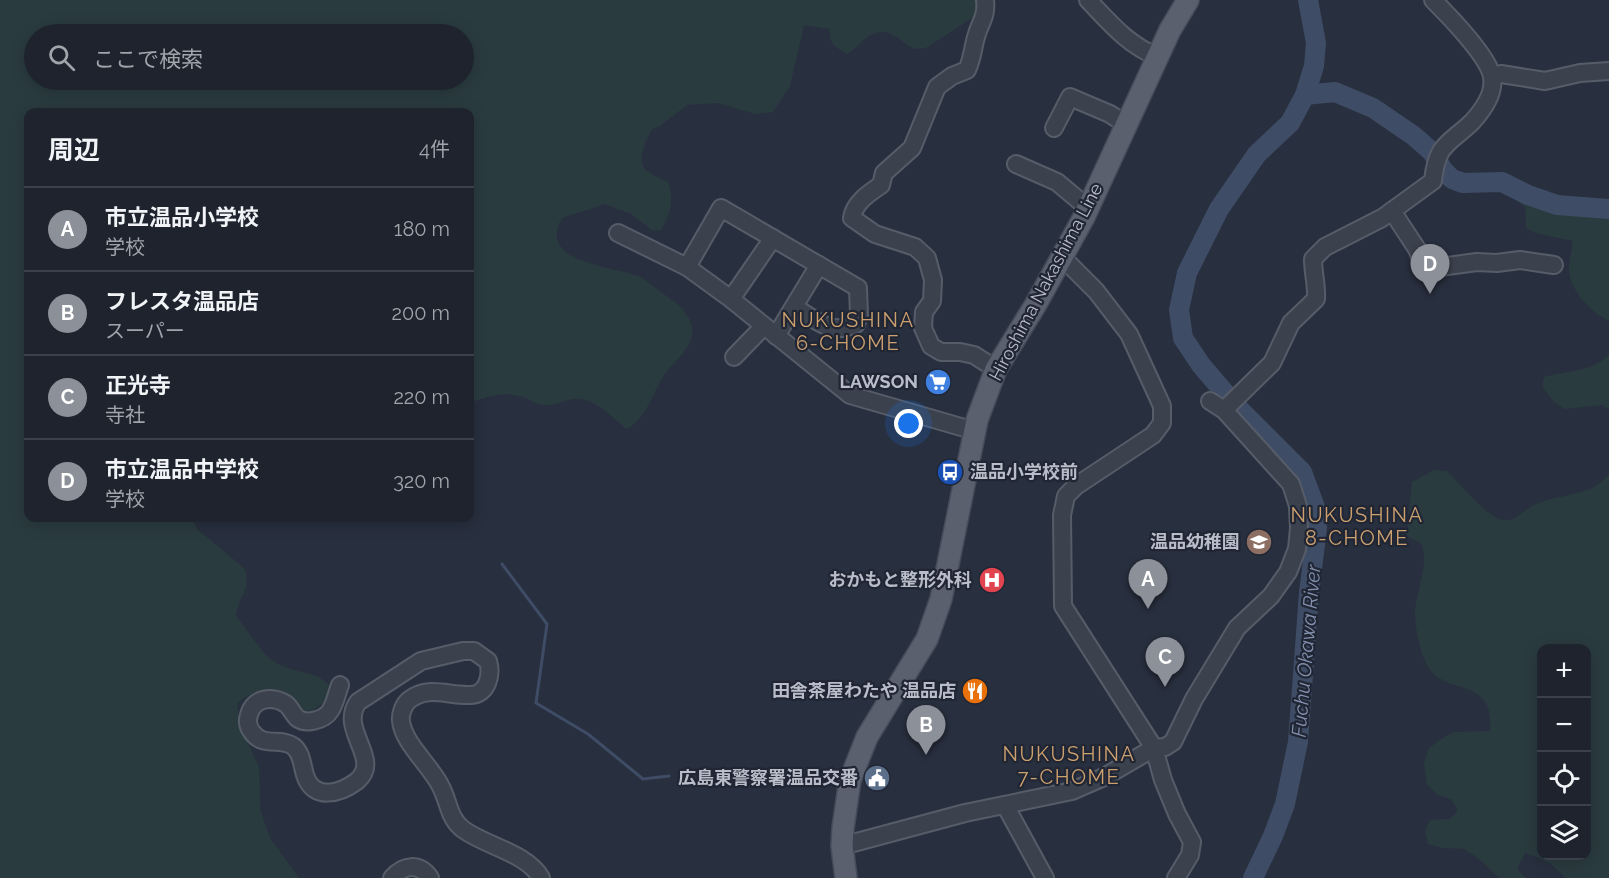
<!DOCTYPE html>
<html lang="ja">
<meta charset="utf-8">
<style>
body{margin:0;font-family:Raleway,"Noto Sans JP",sans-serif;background:#262b36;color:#f1f3f6}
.controls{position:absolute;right:18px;bottom:18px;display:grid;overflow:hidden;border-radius:12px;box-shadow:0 3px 15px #0003}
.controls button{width:54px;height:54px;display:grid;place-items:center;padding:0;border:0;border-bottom:2px solid #3c404a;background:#1e232e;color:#f1f3f6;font:30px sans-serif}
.you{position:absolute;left:909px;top:424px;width:21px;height:21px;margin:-15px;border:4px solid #fff;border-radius:50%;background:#1a73e8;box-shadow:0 0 0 9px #1a73e833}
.badge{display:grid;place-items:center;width:39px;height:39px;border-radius:50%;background:#8c9099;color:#fff;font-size:20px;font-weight:700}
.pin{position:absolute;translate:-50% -50px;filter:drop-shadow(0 2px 3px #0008)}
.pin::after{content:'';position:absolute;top:32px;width:21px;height:18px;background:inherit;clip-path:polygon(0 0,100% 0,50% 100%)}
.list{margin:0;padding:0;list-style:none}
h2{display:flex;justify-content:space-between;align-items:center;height:78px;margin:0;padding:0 24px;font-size:26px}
h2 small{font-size:20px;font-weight:400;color:#a1a4aa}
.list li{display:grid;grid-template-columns:39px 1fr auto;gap:18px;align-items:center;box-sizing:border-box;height:84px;padding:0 24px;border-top:2px solid #3c404a}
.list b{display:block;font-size:22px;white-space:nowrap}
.list p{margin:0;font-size:20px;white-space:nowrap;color:#a1a4aa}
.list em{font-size:20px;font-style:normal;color:#a1a4aa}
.icon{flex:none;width:33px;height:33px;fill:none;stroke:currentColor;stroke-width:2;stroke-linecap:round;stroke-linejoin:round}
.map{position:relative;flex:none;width:1609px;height:878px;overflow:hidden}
.search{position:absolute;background:#1e232e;box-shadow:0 3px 15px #0003;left:24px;top:24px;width:450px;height:66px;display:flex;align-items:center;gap:15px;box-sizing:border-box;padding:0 21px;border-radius:33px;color:#a1a4aa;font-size:22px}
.panel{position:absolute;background:#1e232e;box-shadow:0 3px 15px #0003;left:24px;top:108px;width:450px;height:414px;border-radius:12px}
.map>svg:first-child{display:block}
.green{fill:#2a3b3f;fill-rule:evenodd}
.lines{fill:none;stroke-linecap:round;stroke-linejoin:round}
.stream{stroke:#3f4c66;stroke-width:3}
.river{stroke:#3f4c66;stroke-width:20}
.minor-casing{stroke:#565d69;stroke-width:20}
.major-casing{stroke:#454b58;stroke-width:24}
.minor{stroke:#3b424e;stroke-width:16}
.major{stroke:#5a606e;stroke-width:21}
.labels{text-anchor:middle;stroke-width:4.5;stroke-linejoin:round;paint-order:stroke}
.street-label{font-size:18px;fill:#b8bdc9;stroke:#202634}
.poi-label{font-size:18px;font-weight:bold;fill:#b8bdc9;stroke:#202634;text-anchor:end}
.neighbourhood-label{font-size:20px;letter-spacing:1.5px;fill:#cda06f;stroke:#202634}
.water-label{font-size:20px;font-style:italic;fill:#8290ae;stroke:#202634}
</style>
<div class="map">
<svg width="1609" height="878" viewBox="0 0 1609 878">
<rect width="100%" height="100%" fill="#282f3e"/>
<g class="green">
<path d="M0,0H976L979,9L975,16L926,48C925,48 917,49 916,49C901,44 892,26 873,34C860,40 858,48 847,54C835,47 828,43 830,29L804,25L790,86L773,112L755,114L718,103L687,105L660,126L652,129C647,139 635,159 646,170C652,175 661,179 668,182C674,203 671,211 661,230H652L631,214L605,204L562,218C535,263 617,267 638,276C645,279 651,285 657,289C676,303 703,319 688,346C683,355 673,363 667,371C653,389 648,419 626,429C612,417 594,397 574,399C563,400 553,407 542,405C534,404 528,397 520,396C503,391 485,397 470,403V112H28V518H192L197,529L244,568C253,590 237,596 236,616C245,627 262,654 273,661C290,673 317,670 330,686C326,702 317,712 301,712C296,707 292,701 287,698C273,689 247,691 237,704L241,728L259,767L260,809L270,838L299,878H0ZM34,34H464V80H34Z"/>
<path d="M1516,190L1536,192L1558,201L1609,200V321C1591,312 1570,291 1569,270C1569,260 1572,250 1573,241L1536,233L1526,228L1525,207L1513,198Z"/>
<path d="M1609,354V409L1602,405L1565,409L1554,402L1542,386L1544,377C1563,372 1596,371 1609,354Z"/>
<path d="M1434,470L1447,471C1461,485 1480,509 1497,518C1512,526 1522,511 1534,505C1558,493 1592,498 1609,474V878H1565C1554,864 1542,858 1525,853L1517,869L1526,878H1499L1478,858L1464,849L1443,848L1428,844L1425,829L1431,820L1449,819L1458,811L1452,800L1437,794L1427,784L1424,764L1429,748L1441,739L1454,732L1490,731C1496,675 1443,697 1427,665C1419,650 1415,629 1415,612C1416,595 1423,579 1424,562C1425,556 1423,550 1422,544L1407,536L1412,482ZM1586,648V856H1542V648Z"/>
</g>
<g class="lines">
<path class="stream" d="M502,564L547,624L536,703L588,734L643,779L669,776"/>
<g class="river">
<path d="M1305,95L1335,92L1373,108L1414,136L1432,152L1443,170L1452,179L1463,183L1502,182L1528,195L1557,205L1609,209"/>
<path d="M1253,878L1273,836L1285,804L1298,742L1309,593L1317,528L1315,507L1302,472L1236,406L1201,365L1183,338L1179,310L1187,273L1219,209L1257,154L1290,123L1305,95L1314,66L1316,43L1308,0"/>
</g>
<defs>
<g id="minor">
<path d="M985,0C987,17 980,22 976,37C972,51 973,57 967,70L952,76L937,87L912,148L884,173L881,185C869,193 854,203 852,218L875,234L915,247L927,258L933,280L932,301L924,312L923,328L931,346L941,352H960L974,355L996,369"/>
<path d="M1088,0C1110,23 1128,45 1158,57"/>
<path d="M1492,76L1501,74L1545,81L1580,73L1609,71"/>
<path d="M1054,128L1070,97L1110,114L1127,125"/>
<path d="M1016,164L1057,182L1088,208"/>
<path d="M1392,211L1417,249L1425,269L1477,262L1497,263L1520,260L1554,265"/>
<path d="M618,233L687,267L731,299L850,395L975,431"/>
<path d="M1062,257L1096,291L1129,334L1162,406V423L1153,435L1076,486L1066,496L1062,515L1063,606L1154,748L1163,780L1177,814L1192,842L1190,855L1176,878"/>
<path d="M687,267L721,208L858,288L859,315L856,324C829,336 817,320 794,307"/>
<path d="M731,299L773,238"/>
<path d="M776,336L819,265"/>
<path d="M734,357L764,326"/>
<path d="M1224,410L1272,363L1291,323L1316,299C1317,286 1313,273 1313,259L1325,247L1382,218L1433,181C1437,143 1448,145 1472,122C1483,110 1495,94 1492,77C1489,57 1448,15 1433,0"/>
<path d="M340,685C337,693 335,704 330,711C324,720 306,725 297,718C293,714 290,707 286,704C272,695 253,698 249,715C247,721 248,727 252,732C263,748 280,737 293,746C302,753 302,765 305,775C313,801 340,794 357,781C383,759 338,730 358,702L421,661L463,651H474L488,661C492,674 488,695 470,695C448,696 428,685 409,700C404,704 400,714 401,721C403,743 432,767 441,787C449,802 449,820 464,830C486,846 527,853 541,878"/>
<path d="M1005,805L1045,878"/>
<path d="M842,846L965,813L1072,791L1104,777L1154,748L1165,747L1173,742L1194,699L1237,628L1271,596L1288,572L1297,549L1299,528L1298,506L1291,484L1224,410L1210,401"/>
<path d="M392,878C403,865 419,862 430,878"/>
</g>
<path id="major" d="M846,878L842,846L843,828L850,780L867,737L927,639L941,599L977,420L996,369L1036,304L1084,217L1170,30L1188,0"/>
</defs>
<use href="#minor" class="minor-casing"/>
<use href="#major" class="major-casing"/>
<use href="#minor" class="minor"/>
<use href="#major" class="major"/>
</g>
<defs>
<symbol id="supermarket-disc" viewBox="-11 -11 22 22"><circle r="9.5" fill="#3f7fe0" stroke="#202634"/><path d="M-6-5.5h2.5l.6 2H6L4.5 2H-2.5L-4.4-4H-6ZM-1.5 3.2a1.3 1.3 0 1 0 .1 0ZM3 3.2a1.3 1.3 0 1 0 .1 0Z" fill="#fff"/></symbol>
<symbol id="bus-disc" viewBox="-11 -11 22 22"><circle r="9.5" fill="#1a4fb4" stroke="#202634"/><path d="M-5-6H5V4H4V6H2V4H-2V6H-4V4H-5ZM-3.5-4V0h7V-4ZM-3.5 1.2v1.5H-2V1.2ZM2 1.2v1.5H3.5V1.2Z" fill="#fff"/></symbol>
<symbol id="school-disc" viewBox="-11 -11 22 22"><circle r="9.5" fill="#8d6e63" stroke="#202634"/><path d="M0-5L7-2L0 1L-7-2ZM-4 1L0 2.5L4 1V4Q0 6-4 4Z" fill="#fff"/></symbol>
<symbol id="hospital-disc" viewBox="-11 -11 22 22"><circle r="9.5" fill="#e0444e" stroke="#202634"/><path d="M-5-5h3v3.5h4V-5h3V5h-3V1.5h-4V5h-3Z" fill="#fff"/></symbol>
<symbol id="restaurant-disc" viewBox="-11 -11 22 22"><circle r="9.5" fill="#e8710a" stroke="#202634"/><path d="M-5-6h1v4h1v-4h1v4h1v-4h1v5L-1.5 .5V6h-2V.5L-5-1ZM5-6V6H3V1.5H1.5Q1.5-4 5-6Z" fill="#fff"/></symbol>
<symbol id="civic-disc" viewBox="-11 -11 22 22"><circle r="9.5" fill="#5c6f8a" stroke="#202634"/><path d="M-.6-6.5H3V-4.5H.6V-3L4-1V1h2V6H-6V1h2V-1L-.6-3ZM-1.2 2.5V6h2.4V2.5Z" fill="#fff"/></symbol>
</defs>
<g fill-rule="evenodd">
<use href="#supermarket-disc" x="923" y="367" width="30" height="30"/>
<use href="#bus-disc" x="935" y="457" width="30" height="30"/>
<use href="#school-disc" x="1244" y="527" width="30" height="30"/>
<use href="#hospital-disc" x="977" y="565" width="30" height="30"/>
<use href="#restaurant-disc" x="960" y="676" width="30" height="30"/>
<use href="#civic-disc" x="862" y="763" width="30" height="30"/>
</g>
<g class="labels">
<g class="street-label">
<text transform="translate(1046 282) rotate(-62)" y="6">Hiroshima Nakashima Line</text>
</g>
<g class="poi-label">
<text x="918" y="388">LAWSON</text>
<text x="970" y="478" text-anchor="start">温品小学校前</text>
<text x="1240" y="548">温品幼稚園</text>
<text x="972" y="586">おかもと整形外科</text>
<text x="956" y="697">田舎茶屋わたや 温品店</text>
<text x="858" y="784">広島東警察署温品交番</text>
</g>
<g class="neighbourhood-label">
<text x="848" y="327">NUKUSHINA<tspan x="848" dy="23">6-CHOME</tspan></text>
<text x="1357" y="522">NUKUSHINA<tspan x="1357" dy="23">8-CHOME</tspan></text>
<text x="1069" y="761">NUKUSHINA<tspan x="1069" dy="23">7-CHOME</tspan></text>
</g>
<g class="water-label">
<text transform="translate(1306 651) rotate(-85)" y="7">Fuchu Okawa River</text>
</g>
</g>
</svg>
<div class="controls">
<button>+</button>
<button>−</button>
<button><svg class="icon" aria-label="locate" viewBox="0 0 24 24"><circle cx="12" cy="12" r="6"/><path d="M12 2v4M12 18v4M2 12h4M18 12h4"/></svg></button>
<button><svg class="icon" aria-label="layers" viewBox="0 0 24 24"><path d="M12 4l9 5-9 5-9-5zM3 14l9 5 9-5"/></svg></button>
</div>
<div class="you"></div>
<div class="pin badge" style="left:1148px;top:609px">A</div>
<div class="pin badge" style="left:926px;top:755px">B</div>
<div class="pin badge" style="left:1165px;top:687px">C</div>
<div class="pin badge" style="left:1430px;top:294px">D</div>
<div class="search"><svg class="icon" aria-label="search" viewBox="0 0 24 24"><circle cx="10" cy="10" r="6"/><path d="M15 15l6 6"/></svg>ここで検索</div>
<section class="panel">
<h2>周辺<small>4件</small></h2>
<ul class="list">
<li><span class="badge">A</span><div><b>市立温品小学校</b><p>学校</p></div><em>180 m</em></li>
<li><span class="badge">B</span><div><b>フレスタ温品店</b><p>スーパー</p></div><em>200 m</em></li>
<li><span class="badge">C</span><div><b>正光寺</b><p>寺社</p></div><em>220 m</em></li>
<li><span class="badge">D</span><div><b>市立温品中学校</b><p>学校</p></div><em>320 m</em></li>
</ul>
</section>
</div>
